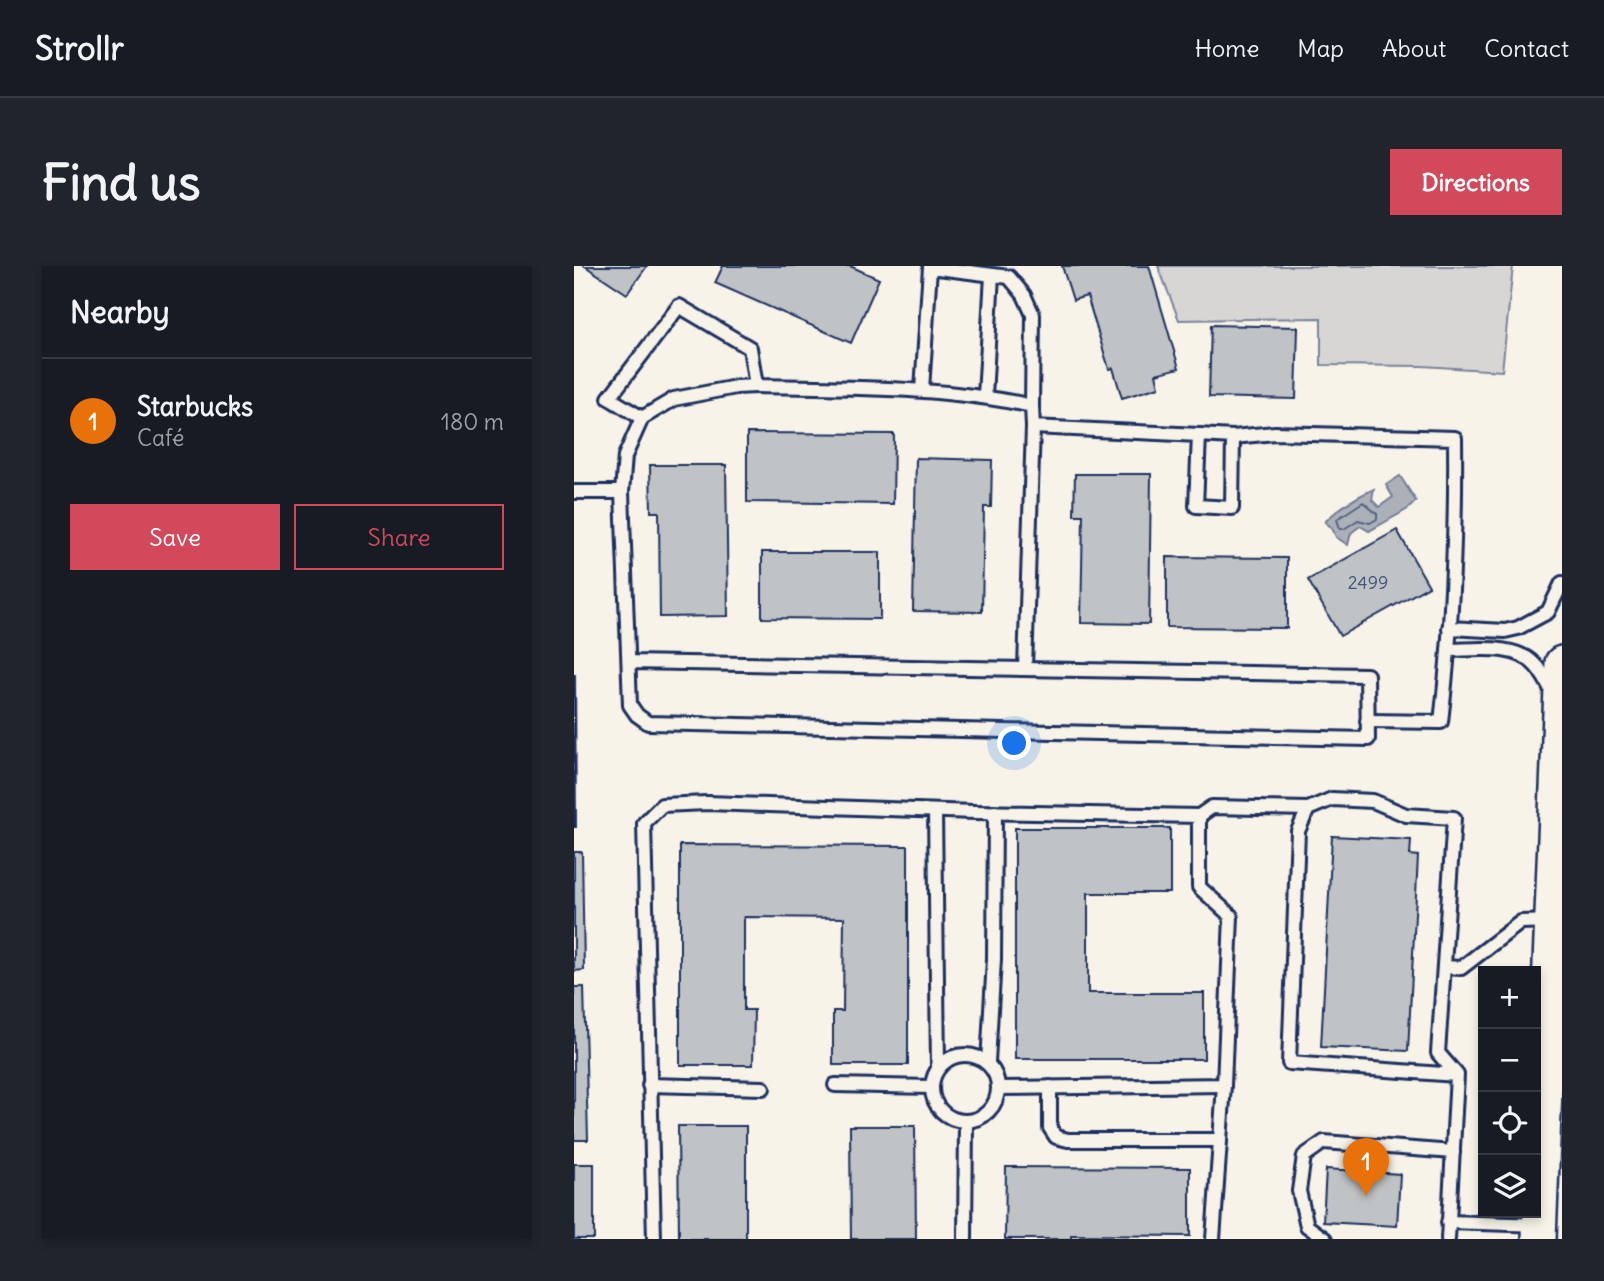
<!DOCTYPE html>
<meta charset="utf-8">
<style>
body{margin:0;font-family:Delius,sans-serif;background:#20242c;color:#f1f3f6}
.controls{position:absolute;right:21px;bottom:21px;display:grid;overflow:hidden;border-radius:0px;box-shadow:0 4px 10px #0003}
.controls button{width:63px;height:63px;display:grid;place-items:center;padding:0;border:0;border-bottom:2px solid #363941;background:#171b24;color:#f1f3f6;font:35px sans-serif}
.you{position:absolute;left:441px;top:478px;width:24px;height:24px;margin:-18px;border:5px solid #fff;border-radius:50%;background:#1a73e8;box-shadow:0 0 0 10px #1a73e833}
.badge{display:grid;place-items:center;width:46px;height:46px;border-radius:50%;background:#d1495b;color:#fff;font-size:23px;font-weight:700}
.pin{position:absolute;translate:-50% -58px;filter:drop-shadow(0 2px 4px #0008)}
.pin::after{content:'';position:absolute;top:37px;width:24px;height:21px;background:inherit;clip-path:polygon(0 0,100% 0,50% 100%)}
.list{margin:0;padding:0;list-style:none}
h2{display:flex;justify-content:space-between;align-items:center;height:91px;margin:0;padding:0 28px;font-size:30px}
h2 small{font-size:23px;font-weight:400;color:#9ea1a6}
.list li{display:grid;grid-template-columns:46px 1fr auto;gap:21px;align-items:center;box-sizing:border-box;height:126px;padding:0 28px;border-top:2px solid #363941}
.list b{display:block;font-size:26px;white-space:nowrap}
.list p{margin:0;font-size:23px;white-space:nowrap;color:#9ea1a6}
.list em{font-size:23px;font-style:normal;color:#9ea1a6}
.actions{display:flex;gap:14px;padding:21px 28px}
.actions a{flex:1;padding:16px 0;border:2px solid #d1495b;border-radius:0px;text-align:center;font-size:24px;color:#d1495b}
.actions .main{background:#d1495b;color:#fff}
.icon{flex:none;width:38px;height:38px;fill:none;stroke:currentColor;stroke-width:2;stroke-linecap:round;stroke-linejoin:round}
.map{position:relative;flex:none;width:988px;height:973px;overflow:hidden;border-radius:0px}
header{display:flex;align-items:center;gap:42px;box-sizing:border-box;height:98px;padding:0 35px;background:#171b24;border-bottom:2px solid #363941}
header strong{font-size:33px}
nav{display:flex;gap:38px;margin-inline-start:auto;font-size:24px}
.intro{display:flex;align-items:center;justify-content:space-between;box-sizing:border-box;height:168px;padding:0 42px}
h1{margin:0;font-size:49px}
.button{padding:18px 32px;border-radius:0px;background:#d1495b;color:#fff;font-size:24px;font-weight:700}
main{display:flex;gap:42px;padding:0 42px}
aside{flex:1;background:#171b24;border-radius:0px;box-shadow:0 4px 10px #0003}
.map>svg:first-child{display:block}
.green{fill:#d7d6d4;stroke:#798299;stroke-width:2}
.water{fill:#acb0b9;stroke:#727c95;stroke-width:2}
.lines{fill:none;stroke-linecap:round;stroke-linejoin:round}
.shore{stroke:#556382;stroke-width:2}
.building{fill:#c0c3c5;stroke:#1b2f5e;stroke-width:2}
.lane-casing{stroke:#1b2f5e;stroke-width:18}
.secondary-casing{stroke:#1b2f5e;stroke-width:38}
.lane{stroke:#f7f3e8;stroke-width:12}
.secondary{stroke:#f7f3e8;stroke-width:33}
.labels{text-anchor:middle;stroke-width:6;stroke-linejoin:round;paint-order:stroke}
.number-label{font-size:18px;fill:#445478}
</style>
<header>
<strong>Strollr</strong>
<nav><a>Home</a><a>Map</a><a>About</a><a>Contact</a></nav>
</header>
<div class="intro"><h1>Find us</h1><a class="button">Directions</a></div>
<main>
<aside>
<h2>Nearby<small></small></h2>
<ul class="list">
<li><span class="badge" style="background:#e8710a">1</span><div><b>Starbucks</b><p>Café</p></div><em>180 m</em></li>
</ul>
<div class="actions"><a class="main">Save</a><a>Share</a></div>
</aside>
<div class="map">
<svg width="988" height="973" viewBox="0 0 988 973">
<rect width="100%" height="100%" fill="#f7f3e8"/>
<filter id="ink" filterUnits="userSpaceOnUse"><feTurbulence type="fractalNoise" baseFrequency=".0143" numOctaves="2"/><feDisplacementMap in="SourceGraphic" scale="14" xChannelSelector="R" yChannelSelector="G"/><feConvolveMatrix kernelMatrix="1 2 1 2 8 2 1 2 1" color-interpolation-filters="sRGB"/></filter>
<g filter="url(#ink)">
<path class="green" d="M584,0H939L928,105L848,100L747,99V52L605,54Z"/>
<path class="water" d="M826,210L842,235L834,243L795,265L786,260L777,267L774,279L762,271L758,262L751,256C765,241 782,231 800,223L798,234L805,241L819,231L812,219Z"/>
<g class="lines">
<path class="shore" d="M789,236L803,248V253L796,257L784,254L770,263H766L763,253Z"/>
</g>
<g class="building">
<path d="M11,0H73L53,28Z"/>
<path d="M149,0H276L305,13L277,77L141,17Z"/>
<path d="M488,0H575L605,102L582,108L585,121L548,132L539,102L535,103L513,30L499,34Z"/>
<path d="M637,59L724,61L722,133L635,131Z"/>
<path d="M173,167L320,168L319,238L173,236Z"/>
<path d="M342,192L418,194L417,241H410L408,346L339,345Z"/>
<path d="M76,199H152L154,350L86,351L85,246H77Z"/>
<path d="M501,208H577L575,358L507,357L509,249H500Z"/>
<path d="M823,264L855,320L766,370L734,314Z"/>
<path d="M188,286H306V353L188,352Z"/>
<path d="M593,291L713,292V362L593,361Z"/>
<path d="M0,409H1L2,561H0Z"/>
<path d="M441,562H596V627H514V727H630V793H441Z"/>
<path d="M758,570L837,574L836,589L844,590L834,785L747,781Z"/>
<path d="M106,579L334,580V799H259V745H269L270,652L170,651V744H180L179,799H106Z"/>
<path d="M0,586H8L10,704L0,705Z"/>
<path d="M0,721H10L14,874H0Z"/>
<path d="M104,860H172V973H105Z"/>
<path d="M276,860H341L342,973H277Z"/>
<rect x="0" y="898" width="20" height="75"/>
<path d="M432,901L616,902V970L497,969V973H431Z"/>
<path d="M752,903L826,908L823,960L749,956Z"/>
</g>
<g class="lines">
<defs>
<g id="lane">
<path d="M182,120C275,122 368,120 458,140L459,49L450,29L435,11L356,1L348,124"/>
<path d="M411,130L418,9"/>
<path d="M458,140L459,161L625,169"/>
<path d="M659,171L658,242L622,240L625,169L659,171L701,167L881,172C882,267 878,362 867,456L793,455"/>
<path d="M0,226H48L51,190L68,152L100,133L162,121L182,120L176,82L105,40L35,132L68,152"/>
<path d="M48,226L56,439L63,449L74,457L794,473L793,409L55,396"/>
<path d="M875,362L931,365L944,362L974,346L988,317"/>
<path d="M874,384C900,384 942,377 961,399C969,407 974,419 980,428"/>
<path d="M451,402L459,161"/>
<path d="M361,545L364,801"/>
<path d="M625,550L638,541L734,543"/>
<path d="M870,701L887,702L947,656L977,655"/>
<circle cx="391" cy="822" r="33"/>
<path d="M414,796L420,693L421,546"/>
<path d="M75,819L189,822"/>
<path d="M261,819L357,821"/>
<path d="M476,821V862L482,871L494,874H646"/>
<path d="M874,956L964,959"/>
<path d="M80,973L70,557L88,539L133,537L401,546L625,550V621L657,650L650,819L425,822"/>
<path d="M391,973L392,856"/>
<path d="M639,973L650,819"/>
<path d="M751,973L733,960L725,925L730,890L750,876L879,886"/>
<path d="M874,973L883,809L864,787L880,552L832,549L799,535L758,533L734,543L724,565L715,797L883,809"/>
</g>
<path id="secondary" d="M965,973L988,397"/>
</defs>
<use href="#lane" class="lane-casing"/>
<use href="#secondary" class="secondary-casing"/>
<use href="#lane" class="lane"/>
<use href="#secondary" class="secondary"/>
</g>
</g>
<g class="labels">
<g class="number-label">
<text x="794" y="323">2499</text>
</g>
</g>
</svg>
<div class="controls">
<button>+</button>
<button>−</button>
<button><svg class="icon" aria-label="locate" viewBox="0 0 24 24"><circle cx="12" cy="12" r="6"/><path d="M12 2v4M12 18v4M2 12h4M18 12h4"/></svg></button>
<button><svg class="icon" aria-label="layers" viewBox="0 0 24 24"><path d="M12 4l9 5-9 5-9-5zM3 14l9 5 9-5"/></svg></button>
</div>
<div class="you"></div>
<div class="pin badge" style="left:792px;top:930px;background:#e8710a">1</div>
</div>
</main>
